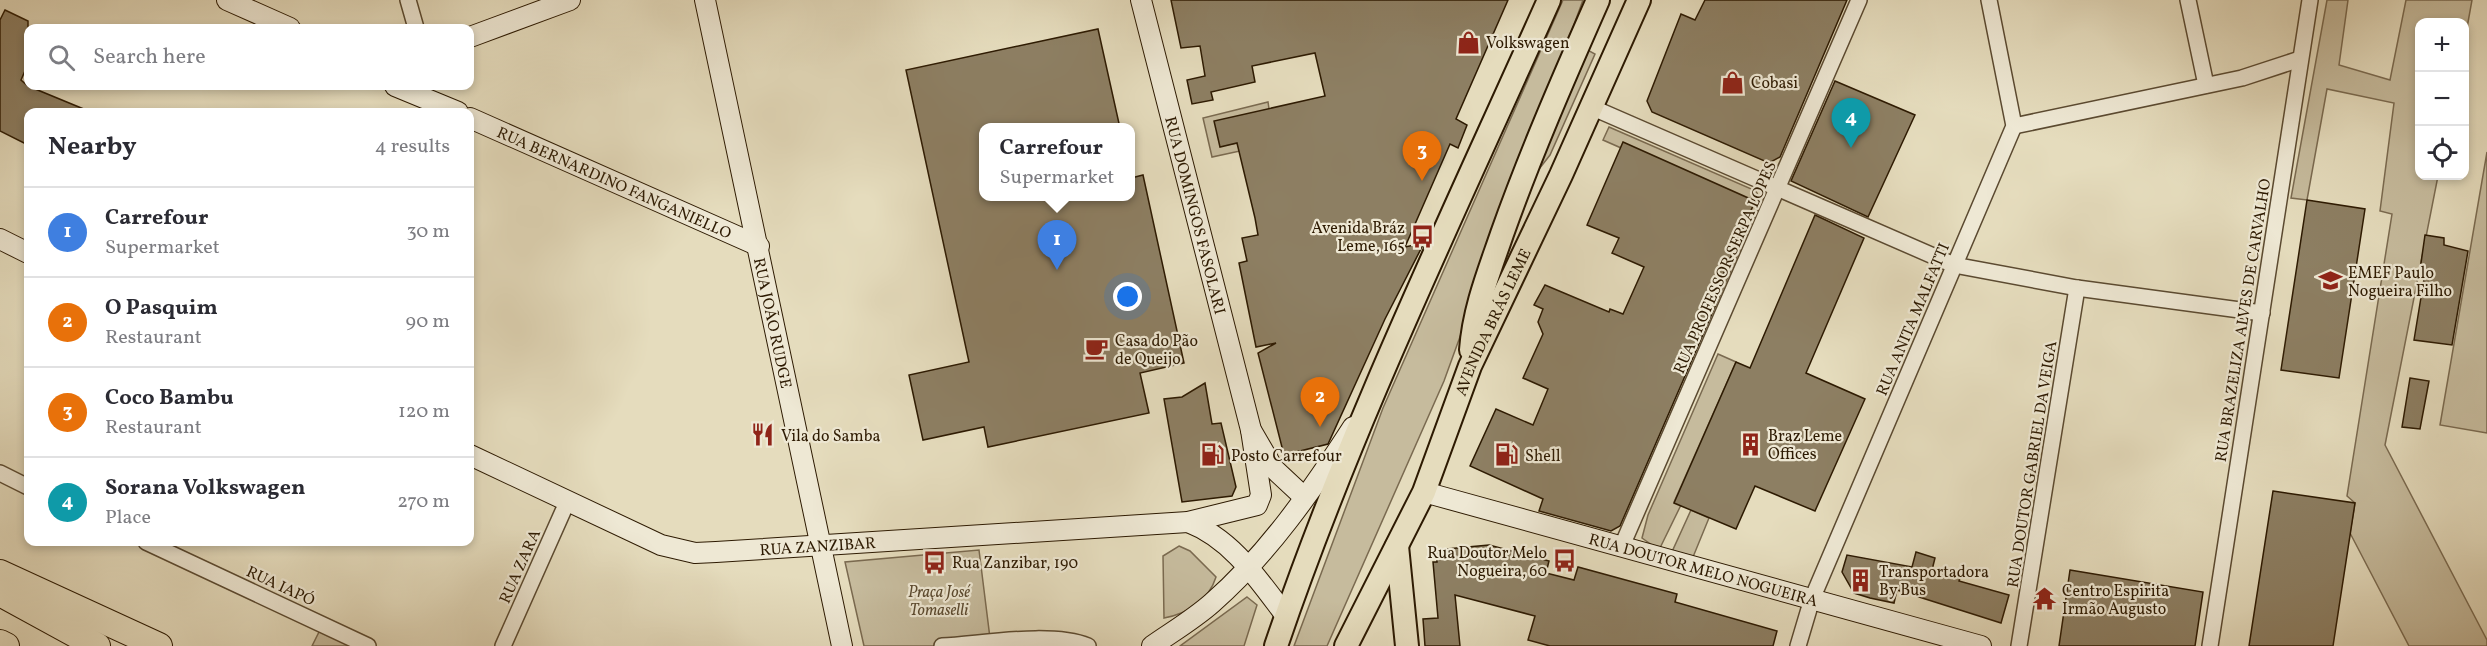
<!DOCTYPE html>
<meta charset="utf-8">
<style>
body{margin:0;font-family:Vollkorn,serif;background:#f2f2f3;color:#2b2b33}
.controls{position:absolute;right:18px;top:18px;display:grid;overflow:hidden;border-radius:12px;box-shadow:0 3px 9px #0003}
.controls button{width:54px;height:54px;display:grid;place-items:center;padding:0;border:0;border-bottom:2px solid #e1e1e2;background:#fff;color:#2b2b33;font:30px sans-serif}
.you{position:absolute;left:1128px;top:297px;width:21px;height:21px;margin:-15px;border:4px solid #fff;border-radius:50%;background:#1a73e8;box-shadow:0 0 0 9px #1a73e833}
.badge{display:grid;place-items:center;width:39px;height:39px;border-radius:50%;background:#0b8043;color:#fff;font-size:20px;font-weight:700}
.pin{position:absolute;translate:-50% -50px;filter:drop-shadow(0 2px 3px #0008)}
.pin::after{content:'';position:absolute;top:32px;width:21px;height:18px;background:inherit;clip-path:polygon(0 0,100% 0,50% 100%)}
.popup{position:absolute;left:979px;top:123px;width:156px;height:78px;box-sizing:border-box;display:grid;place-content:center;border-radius:12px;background:#fff;filter:drop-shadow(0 2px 4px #0005);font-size:20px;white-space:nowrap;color:#7c7c81}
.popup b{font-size:22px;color:#2b2b33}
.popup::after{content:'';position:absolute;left:50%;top:100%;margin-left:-12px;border:12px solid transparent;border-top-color:#fff}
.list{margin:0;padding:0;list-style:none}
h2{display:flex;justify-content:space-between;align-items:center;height:78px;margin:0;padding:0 24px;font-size:26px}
h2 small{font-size:20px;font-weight:400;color:#7c7c81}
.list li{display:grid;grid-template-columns:39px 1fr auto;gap:18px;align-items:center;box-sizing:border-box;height:90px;padding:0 24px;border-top:2px solid #e1e1e2}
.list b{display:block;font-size:22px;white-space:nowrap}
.list p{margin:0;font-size:20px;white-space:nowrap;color:#7c7c81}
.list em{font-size:20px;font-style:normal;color:#7c7c81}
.icon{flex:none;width:33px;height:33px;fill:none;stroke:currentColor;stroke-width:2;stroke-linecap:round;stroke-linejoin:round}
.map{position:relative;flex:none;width:2487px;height:646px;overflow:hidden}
.search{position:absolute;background:#fff;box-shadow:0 3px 9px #0003;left:24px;top:24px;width:450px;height:66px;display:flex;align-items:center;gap:15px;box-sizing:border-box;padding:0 21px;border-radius:12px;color:#7c7c81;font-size:22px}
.panel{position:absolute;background:#fff;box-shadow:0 3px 9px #0003;left:24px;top:108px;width:450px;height:438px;border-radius:12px}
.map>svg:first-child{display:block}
.green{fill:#c6bb9d;stroke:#7a6a50;stroke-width:1.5}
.building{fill:#8d7f63;stroke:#2d1a02;stroke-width:1.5}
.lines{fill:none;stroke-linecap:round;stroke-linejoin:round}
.street-casing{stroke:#5b4a31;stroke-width:18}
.secondary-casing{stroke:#2d1a02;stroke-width:22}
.primary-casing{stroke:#2d1a02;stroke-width:26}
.highway-casing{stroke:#2d1a02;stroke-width:28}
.street{stroke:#eee8d4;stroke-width:15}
.secondary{stroke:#eee8d4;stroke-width:20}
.primary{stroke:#e5dcbd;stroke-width:22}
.highway{stroke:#e5dcbd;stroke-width:26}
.labels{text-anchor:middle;stroke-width:4.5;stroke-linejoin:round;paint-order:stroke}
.poi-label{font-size:16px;fill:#2d1a02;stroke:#eee8d4;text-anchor:start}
.street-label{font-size:16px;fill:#2d1a02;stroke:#eee8d4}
.park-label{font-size:16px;font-style:italic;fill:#5b4a30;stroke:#eee8d4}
</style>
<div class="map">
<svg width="2487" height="646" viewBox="0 0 2487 646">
<rect width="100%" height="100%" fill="#e5dcbd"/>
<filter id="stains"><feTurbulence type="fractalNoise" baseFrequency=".00333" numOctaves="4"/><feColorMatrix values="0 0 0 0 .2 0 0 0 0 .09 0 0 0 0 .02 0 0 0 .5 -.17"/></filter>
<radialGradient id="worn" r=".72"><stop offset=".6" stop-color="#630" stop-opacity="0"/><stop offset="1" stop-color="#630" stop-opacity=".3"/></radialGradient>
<g class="green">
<path d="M1563,0H1583L1515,186L1584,48L1595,54L1550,155L1521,192L1512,193L1444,381L1327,646H1294L1383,408Z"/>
<path d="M2327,0H2348L2339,65L2390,80L2406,0H2472L2465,39L2464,22H2420V176H2438L2385,445L2487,640V646H2409L2350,533L2355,503L2347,496L2392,214L2380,211L2394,103L2327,89L2307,200L2291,198Z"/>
<path d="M1268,102L1269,109L1220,146L1237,143L1240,151L1212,157L1203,118Z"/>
<path d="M1609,127L1756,191L1761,202L1721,293L1716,291L1753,206L1603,140Z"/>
<path d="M2487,152V433L2440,425Z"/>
<path d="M1718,354L1736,362L1674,502L1681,505L1659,550L1642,538L1648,515Z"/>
<path d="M1691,510L1709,518L1693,557L1671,554Z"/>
<path d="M1179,546L1190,551L1216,577C1209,600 1187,614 1164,618L1163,556Z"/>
<path d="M979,550L991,646H864L845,562Z"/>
<path d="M1247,597L1257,605L1244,646H1180Z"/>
<path d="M320,630L353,646H312Z"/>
</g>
<g class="building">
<path d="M1171,0H1508L1456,119L1467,125L1458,148L1450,144L1405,247L1424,243L1385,319L1328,444L1284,455L1258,353L1276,343L1256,347L1239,263L1247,261L1242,238L1258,235L1255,218L1237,143L1220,147L1214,121L1325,96L1315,53L1252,66L1255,82L1211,92L1213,100L1192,104L1187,80L1205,76L1200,46L1181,48Z"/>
<path d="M1705,0H1847L1780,157L1769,163L1652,112L1647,101L1681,14L1695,20Z"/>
<path d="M5,10L28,21V64L21,80L28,86L91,112H28V145L0,131V20Z"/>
<path d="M1098,29L1120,128H984V196H1131V178L1143,175L1184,363L1140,373L1149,413L988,447L984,427L923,440L909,375L969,362L906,70Z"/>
<path d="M1835,81L1915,115L1868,217L1791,181Z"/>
<path d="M1623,142L1755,201L1716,291L1721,293L1620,526L1611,531L1539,511L1543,499L1470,466L1496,409L1533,425L1548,389L1523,378L1543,334L1538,322L1543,309L1534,305L1545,285L1609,312L1610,309L1623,314L1644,267L1612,253L1619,238L1587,225Z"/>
<path d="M2307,200L2365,209L2339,378L2281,370Z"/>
<path d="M1815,215L1864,238L1806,373L1865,399L1815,511L1755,486L1736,529L1674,503L1736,362L1750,368Z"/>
<path d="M2425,235L2444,238V245L2468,251L2452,345L2414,340L2424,279L2419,277Z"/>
<path d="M2410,378L2429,381L2420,429L2402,427Z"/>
<path d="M1205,383L1212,424L1221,423L1236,487L1232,496L1182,502L1164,399L1182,397Z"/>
<path d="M2273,491L2355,503L2333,646H2249Z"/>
<path d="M1489,545L1549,561L1546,573L1574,580L1578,567L1677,594L1675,602L1777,631L1773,646H1550L1528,640L1535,616L1455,595L1460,646H1425L1423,619L1438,618L1433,562H1437L1436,550Z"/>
<path d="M1916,552L1935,558L1932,570L1960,578L1959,581L2009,595L2001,623L1897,590L1894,603L1870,598L1854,593L1842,572L1847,555L1912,567Z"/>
<path d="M2070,570L2203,592L2195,646H2059Z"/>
</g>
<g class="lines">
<defs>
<g id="street">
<path d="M408,0L416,28"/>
<path d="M2188,0L2206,85"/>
<path d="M1591,107L1954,265L2077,288L2262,313"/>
<path d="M2014,126L2242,78L2300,59"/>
<path d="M0,473L28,487"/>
<path d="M146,542L368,646"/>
<path d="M1621,548L1859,0"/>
<path d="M503,646L568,500"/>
<path d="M942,646C982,644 1051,631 1088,646"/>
<path d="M1798,646L1812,599L2014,126L1989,0"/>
<path d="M2019,646L2077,288"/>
<path d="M2210,646L2310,0"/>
</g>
<g id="secondary">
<path d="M227,0L290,28"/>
<path id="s1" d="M705,0L842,646"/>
<path id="s2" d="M1141,0L1251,430L1273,468L1304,497"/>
<path d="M470,37L570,0"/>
<path d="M395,86L458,112"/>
<path id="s3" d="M470,118L759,246"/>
<path d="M0,239L28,253"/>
<path id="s4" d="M470,455L661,545L695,553L716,552L1188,522L1257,505L1261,495L1251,430"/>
<path id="s5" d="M1424,492L1981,646"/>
<path d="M1188,522C1232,539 1258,579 1286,616"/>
<path d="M1152,646C1172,632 1194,619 1212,603C1268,554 1313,489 1353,427"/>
</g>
<g id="primary">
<path d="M1471,350C1474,309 1489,272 1502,234C1530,155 1564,77 1598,0"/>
<path d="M1397,546L1407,646"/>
<path d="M1276,646C1351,425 1454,213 1549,0"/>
<path id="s6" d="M1346,646L1424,492L1470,366L1561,175L1639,0"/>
</g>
<g id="highway">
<path d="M0,573L159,646"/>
<path d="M0,593L97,646"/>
<path d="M0,643L6,646"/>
</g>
</defs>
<use href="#street" class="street-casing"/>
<use href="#secondary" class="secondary-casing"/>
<use href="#primary" class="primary-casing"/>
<use href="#highway" class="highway-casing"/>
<use href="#street" class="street"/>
<use href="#secondary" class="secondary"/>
<use href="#primary" class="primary"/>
<use href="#highway" class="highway"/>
</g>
<defs>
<symbol id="shop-bare" viewBox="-9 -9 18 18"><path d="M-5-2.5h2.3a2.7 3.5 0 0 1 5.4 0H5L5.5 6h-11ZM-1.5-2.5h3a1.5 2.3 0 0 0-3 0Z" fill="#8f2418" stroke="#eee8d4" stroke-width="2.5" paint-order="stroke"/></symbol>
<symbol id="bus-bare" viewBox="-9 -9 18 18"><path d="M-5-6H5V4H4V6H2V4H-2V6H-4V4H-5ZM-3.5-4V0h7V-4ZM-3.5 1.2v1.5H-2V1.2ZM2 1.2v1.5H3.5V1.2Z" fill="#8f2418" stroke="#eee8d4" stroke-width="2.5" paint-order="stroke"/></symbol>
<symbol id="school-bare" viewBox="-9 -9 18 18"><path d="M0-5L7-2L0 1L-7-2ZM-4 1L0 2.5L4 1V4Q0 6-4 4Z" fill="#8f2418" stroke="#eee8d4" stroke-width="2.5" paint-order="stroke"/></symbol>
<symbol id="cafe-bare" viewBox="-9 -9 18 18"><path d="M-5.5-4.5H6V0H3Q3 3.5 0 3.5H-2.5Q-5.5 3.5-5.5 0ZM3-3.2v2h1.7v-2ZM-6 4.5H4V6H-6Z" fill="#8f2418" stroke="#eee8d4" stroke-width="2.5" paint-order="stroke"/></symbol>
<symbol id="restaurant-bare" viewBox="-9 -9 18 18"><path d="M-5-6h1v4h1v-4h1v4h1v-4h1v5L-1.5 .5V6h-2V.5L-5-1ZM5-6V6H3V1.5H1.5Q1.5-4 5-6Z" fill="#8f2418" stroke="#eee8d4" stroke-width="2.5" paint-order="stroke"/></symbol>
<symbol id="building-bare" viewBox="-9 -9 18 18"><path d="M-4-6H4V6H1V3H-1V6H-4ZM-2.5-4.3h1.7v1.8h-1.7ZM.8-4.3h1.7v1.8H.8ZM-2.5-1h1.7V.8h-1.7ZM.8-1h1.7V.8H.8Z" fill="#8f2418" stroke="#eee8d4" stroke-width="2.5" paint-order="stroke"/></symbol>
<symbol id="fuel-bare" viewBox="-9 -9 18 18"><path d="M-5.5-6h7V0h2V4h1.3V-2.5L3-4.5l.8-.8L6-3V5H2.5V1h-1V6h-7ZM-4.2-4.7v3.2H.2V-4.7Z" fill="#8f2418" stroke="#eee8d4" stroke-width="2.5" paint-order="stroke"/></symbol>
<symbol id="temple-bare" viewBox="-9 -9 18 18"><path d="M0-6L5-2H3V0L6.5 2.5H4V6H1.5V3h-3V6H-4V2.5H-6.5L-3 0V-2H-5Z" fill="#8f2418" stroke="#eee8d4" stroke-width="2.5" paint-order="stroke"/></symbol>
</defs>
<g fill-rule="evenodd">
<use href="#shop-bare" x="1452" y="26" width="33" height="33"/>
<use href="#shop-bare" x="1716" y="66" width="33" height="33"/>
<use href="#bus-bare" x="1406" y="220" width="33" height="33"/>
<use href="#school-bare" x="2314" y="264" width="33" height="33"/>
<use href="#cafe-bare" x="1080" y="332" width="33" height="33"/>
<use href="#restaurant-bare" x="746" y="418" width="33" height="33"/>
<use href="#building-bare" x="1734" y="428" width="33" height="33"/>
<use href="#fuel-bare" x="1196" y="438" width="33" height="33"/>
<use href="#fuel-bare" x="1490" y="438" width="33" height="33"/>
<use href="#bus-bare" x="1548" y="544" width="33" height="33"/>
<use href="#bus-bare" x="918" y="546" width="33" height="33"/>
<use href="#building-bare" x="1844" y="564" width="33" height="33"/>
<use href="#temple-bare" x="2028" y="582" width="33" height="33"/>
</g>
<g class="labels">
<g class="poi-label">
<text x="1486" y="48">Volkswagen</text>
<text x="1751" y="88">Cobasi</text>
<text x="1405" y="233" text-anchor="end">Avenida Bráz<tspan x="1405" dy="18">Leme, 165</tspan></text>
<text x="2348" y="278">EMEF Paulo<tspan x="2348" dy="18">Nogueira Filho</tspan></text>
<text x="1115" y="346">Casa do Pão<tspan x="1115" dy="18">de Queijo</tspan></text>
<text x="781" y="441">Vila do Samba</text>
<text x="1768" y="441">Braz Leme<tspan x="1768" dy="18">Offices</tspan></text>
<text x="1231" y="461">Posto Carrefour</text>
<text x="1525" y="461">Shell</text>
<text x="1547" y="558" text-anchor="end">Rua Doutor Melo<tspan x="1547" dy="18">Nogueira, 60</tspan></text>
<text x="952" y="568">Rua Zanzibar, 190</text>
<text x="1879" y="577">Transportadora<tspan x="1879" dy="18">By Bus</tspan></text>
<text x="2062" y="596">Centro Espirita<tspan x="2062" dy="18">Irmão Augusto</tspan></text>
</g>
<g class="street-label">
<text dy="6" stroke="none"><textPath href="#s3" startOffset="158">RUA BERNARDINO FANGANIELLO</textPath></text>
<text dy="6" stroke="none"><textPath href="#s2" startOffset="222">RUA DOMINGOS FASOLARI</textPath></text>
<text transform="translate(1724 267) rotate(-66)" y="6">RUA PROFESSOR SERPA LOPES</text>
<text transform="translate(1912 319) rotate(-67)" y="6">RUA ANITA MALFATTI</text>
<text transform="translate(2242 320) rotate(-81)" y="6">RUA BRAZELIZA ALVES DE CARVALHO</text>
<text dy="6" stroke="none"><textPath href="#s1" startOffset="330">RUA JOÃO RUDGE</textPath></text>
<text dy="6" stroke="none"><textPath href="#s6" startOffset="356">AVENIDA BRÁS LEME</textPath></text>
<text transform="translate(2031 464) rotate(-81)" y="6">RUA DOUTOR GABRIEL DA VEIGA</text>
<text dy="6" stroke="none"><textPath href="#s4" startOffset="369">RUA ZANZIBAR</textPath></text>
<text transform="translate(519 566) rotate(-66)" y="6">RUA ZARA</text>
<text dy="6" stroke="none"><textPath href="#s5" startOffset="290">RUA DOUTOR MELO NOGUEIRA</textPath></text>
<text transform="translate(281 585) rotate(25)" y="6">RUA IAPÓ</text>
</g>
<g class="park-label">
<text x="939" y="597">Praça José<tspan x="939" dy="18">Tomaselli</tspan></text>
</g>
</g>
<rect width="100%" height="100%" filter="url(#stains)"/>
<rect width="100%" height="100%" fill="url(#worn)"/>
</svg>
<div class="controls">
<button>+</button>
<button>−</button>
<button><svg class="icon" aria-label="locate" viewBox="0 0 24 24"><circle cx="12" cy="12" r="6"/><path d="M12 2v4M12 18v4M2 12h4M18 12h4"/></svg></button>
</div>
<div class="you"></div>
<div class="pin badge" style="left:1057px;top:270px;background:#3f7fe0">1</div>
<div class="popup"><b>Carrefour</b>Supermarket</div>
<div class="pin badge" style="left:1320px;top:427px;background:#e8710a">2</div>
<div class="pin badge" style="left:1422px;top:181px;background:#e8710a">3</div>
<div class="pin badge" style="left:1851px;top:148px;background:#0f9aa8">4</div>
<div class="search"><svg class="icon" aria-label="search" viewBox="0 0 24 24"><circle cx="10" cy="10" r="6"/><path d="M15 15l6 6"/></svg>Search here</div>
<section class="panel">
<h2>Nearby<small>4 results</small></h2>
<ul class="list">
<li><span class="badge" style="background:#3f7fe0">1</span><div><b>Carrefour</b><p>Supermarket</p></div><em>30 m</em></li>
<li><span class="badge" style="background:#e8710a">2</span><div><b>O Pasquim</b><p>Restaurant</p></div><em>90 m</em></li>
<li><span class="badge" style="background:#e8710a">3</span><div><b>Coco Bambu</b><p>Restaurant</p></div><em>120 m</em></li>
<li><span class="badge" style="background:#0f9aa8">4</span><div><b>Sorana Volkswagen</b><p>Place</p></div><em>270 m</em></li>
</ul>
</section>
</div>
